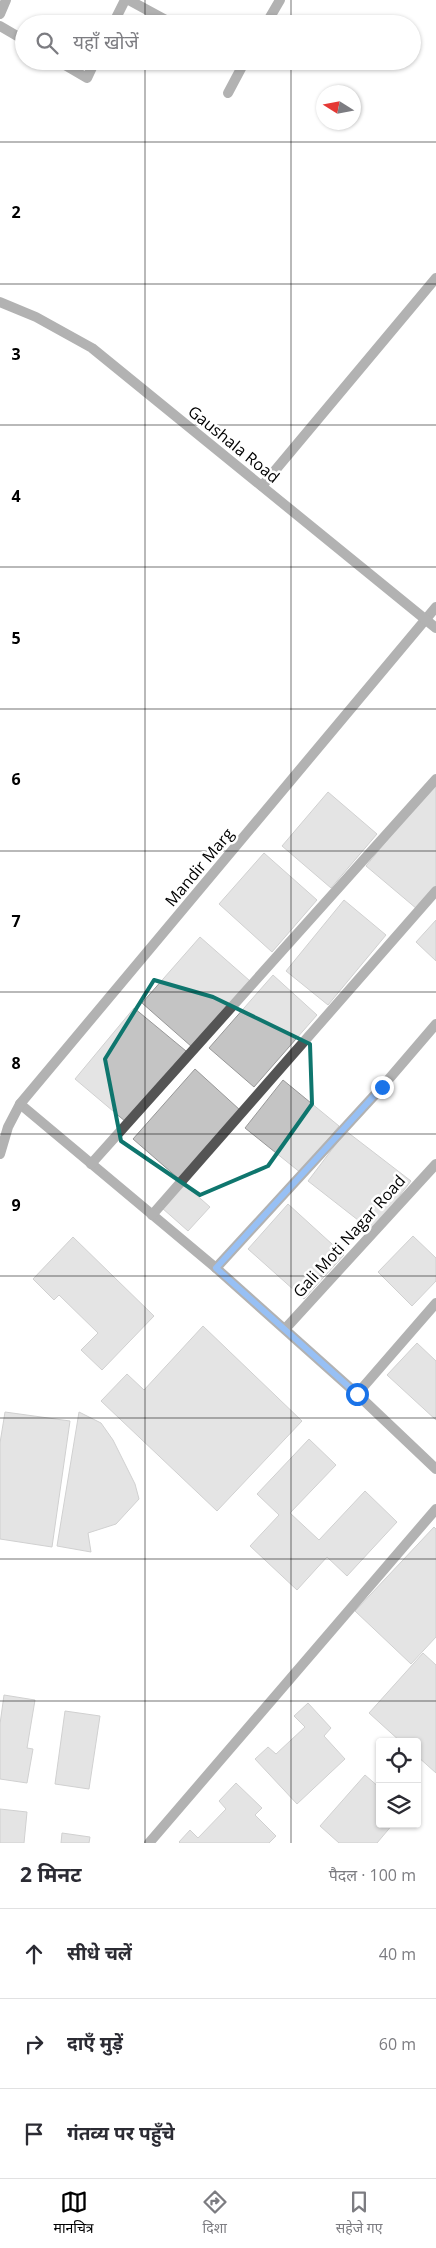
<!DOCTYPE html>
<html lang="hi">
<meta charset="utf-8">
<style>
body{margin:0;font-family:"Open Sans","Noto Sans Devanagari",sans-serif;background:#f2f2f3;color:#2b2b33}
.controls{position:absolute;right:15px;bottom:15px;display:grid;overflow:hidden;border-radius:5px;box-shadow:0 1px 4px #0004}
.controls button{width:45px;height:45px;display:grid;place-items:center;padding:0;border:0;border-bottom:1px solid #e1e1e2;background:#fff;color:#2b2b33;font:25px sans-serif}
.compass{position:absolute;left:316px;top:85px;width:45px;height:45px;border-radius:50%;background:#fff;box-shadow:0 1px 4px #0004;rotate:281deg}
.stop{position:absolute;width:15px;height:15px;margin:-11px;border:4px solid #1a73e8;border-radius:50%;background:#fff}
.stop.end{background:#1a73e8;border-color:#fff;box-shadow:0 1px 5px #0008}
.list{margin:0;padding:0;list-style:none}
h2{display:flex;justify-content:space-between;align-items:center;height:65px;margin:0;padding:0 20px;font-size:21px}
h2 small{font-size:16px;font-weight:400;color:#7c7c81}
.list li{display:grid;grid-template-columns:32px 1fr auto;gap:15px;align-items:center;box-sizing:border-box;height:90px;padding:0 20px;border-top:1px solid #e1e1e2}
.list b{display:block;font-size:19px;white-space:nowrap}
.list em{font-size:16px;font-style:normal;color:#7c7c81}
.icon{flex:none;width:28px;height:28px;fill:none;stroke:currentColor;stroke-width:2;stroke-linecap:round;stroke-linejoin:round}
.map{position:relative;flex:none;width:436px;height:1843px;overflow:hidden}
.search{position:absolute;background:#fff;box-shadow:0 1px 4px #0004;left:15px;right:15px;top:15px;height:55px;display:flex;align-items:center;gap:12px;box-sizing:border-box;padding:0 18px;border-radius:28px;color:#7c7c81;font-size:19px}
.sheet{height:335px;background:#fff}
nav{display:flex;justify-content:space-around;align-items:center;box-sizing:border-box;height:70px;border-top:1px solid #e1e1e2;background:#fff;font-size:14px;color:#7c7c81}
nav a{display:grid;justify-items:center;gap:2px}
nav .on{color:#000}
.map>svg:first-child{display:block}
.building{fill:#c4c4c4;stroke:#989898}
.lines{fill:none;stroke-linecap:round;stroke-linejoin:round}
.service{stroke:#545454;stroke-width:10}
.minor{stroke:#545454;stroke-width:10}
.tertiary{stroke:#545454;stroke-width:10}
.route{stroke:#1a73e8;stroke-width:6}
.marked{fill:none;stroke:#0f766e;stroke-width:4;stroke-linejoin:round}
.grid{fill:none;stroke:#000;stroke-width:1;stroke-opacity:0.55}
.labels{text-anchor:middle;stroke-width:5;stroke-linejoin:round;paint-order:stroke}
.street-label{font-size:16px;fill:#000;stroke:#fff}
.grid-label{font-size:16px;text-anchor:middle;font-weight:bold;fill:#000;stroke:#fff;stroke-width:5;stroke-linejoin:round;paint-order:stroke}
</style>
<div class="map">
<svg width="436" height="1843" viewBox="0 0 436 1843">
<rect width="100%" height="100%" fill="#fff"/>
<g class="building">
<path d="M434,783L436,784V886L417,909L366,866Z"/>
<path d="M328,792L377,834L331,888L282,846Z"/>
<path d="M264,853L317,900L272,952L219,904Z"/>
<path d="M344,900L386,935L328,1005L286,971Z"/>
<path d="M436,920V961L416,942Z"/>
<path d="M200,937L250,981L192,1047L142,1003Z"/>
<path d="M273,975L317,1015L254,1087L209,1048Z"/>
<path d="M134,1008L186,1051L126,1122L75,1079Z"/>
<path d="M195,1069L240,1110L179,1179L133,1139Z"/>
<path d="M283,1080L339,1126L301,1173L245,1128Z"/>
<path d="M346,1131L411,1181L372,1231L308,1181Z"/>
<path d="M184,1184L210,1207L188,1231L162,1208Z"/>
<path d="M288,1204L344,1255L304,1299L248,1249Z"/>
<path d="M413,1236L436,1258V1281L412,1306L378,1272Z"/>
<path d="M73,1237L154,1316L102,1370L81,1350L98,1333L59,1295L54,1300L33,1279Z"/>
<path d="M203,1326L302,1421L217,1511L101,1401L127,1374L144,1390Z"/>
<path d="M417,1343L436,1361V1420L387,1375Z"/>
<path d="M5,1412L70,1421L52,1547L0,1539V1443Z"/>
<path d="M79,1412L101,1423L113,1440L135,1484L139,1499L116,1524L88,1533L91,1552L57,1546Z"/>
<path d="M309,1439L336,1465L290,1513L319,1540L365,1491L397,1522L347,1576L327,1557L297,1590L250,1546L279,1515L257,1494Z"/>
<path d="M434,1527L436,1529V1637L411,1664L355,1611Z"/>
<path d="M423,1653L436,1665V1773L417,1756V1742H401L369,1713Z"/>
<path d="M4,1695L35,1700L27,1748L33,1749L27,1783L0,1779V1724Z"/>
<path d="M308,1703L331,1728L324,1736L345,1759L297,1804L255,1759L268,1747L276,1754L305,1727L294,1716Z"/>
<path d="M65,1711L100,1716L89,1789L55,1784Z"/>
<path d="M365,1775L380,1788V1824H393L377,1843H339L320,1826Z"/>
<path d="M236,1783L262,1808L255,1815L276,1836L269,1843H180L179,1842L190,1830L198,1838L226,1809L219,1801Z"/>
<path d="M0,1809L27,1812L24,1843H0Z"/>
<path d="M62,1833L90,1837L89,1843H61Z"/>
</g>
<g class="lines">
<path class="service" d="M262,486L436,278"/>
<g class="minor">
<path d="M129,0L173,24"/>
<path d="M0,14L6,0"/>
<path d="M113,24L125,0"/>
<path d="M266,24L280,0"/>
<path d="M0,26L24,40"/>
<path d="M58,61L87,78L95,61"/>
<path d="M228,93L245,61"/>
<path d="M20,1104L216,1268L357,1394L436,1469"/>
<path d="M0,1154L8,1127L20,1104L436,607"/>
<path d="M91,1164L436,779"/>
<path d="M152,1215L436,891"/>
<path d="M216,1268L382,1087L436,1024"/>
<path d="M285,1329L436,1164"/>
<path d="M357,1394L436,1303"/>
<path d="M149,1843L436,1509"/>
</g>
<path class="tertiary" d="M0,302L36,317L92,348L436,628"/>
</g>
<g class="lines">
<path class="route" d="M357,1394L216,1268L382,1087"/>
</g>
<path d="M0 0H436V1843H0ZM154,980L213,997L310,1044L312,1104L268,1166L200,1195L121,1141L105,1059Z" fill="#fff" fill-opacity=".55" fill-rule="evenodd"/>
<path class="marked" d="M154,980L213,997L310,1044L312,1104L268,1166L200,1195L121,1141L105,1059Z"/>
<path class="grid" d="M145,0V24M291,0V24M145,61V1843M291,61V1843M0,142H436M0,284H436M0,425H436M0,567H436M0,709H436M0,851H436M0,992H436M0,1134H436M0,1276H436M0,1418H436M0,1559H436M0,1701H436"/>
<g class="labels">
<g class="street-label">
<text transform="translate(234 444) rotate(39)" y="6">Gaushala Road</text>
<text transform="translate(199 867) rotate(-50)" y="6">Mandir Marg</text>
<text transform="translate(349 1236) rotate(-48)" y="6">Gali Moti Nagar Road</text>
</g>
</g>
<g class="grid-label">
<text x="16" y="218">2</text>
<text x="16" y="360">3</text>
<text x="16" y="502">4</text>
<text x="16" y="644">5</text>
<text x="16" y="785">6</text>
<text x="16" y="927">7</text>
<text x="16" y="1069">8</text>
<text x="16" y="1211">9</text>
</g>
</svg>
<div class="controls">
<button><svg class="icon" aria-label="locate" viewBox="0 0 24 24"><circle cx="12" cy="12" r="6"/><path d="M12 2v4M12 18v4M2 12h4M18 12h4"/></svg></button>
<button><svg class="icon" aria-label="layers" viewBox="0 0 24 24"><path d="M12 4l9 5-9 5-9-5zM3 14l9 5 9-5"/></svg></button>
</div>
<svg class="compass" viewBox="-18 -18 36 36"><path d="M0-13l5 13h-10z" fill="#e53935"/><path d="M0 13l5-13h-10z" fill="#7c7c81"/></svg>
<div class="stop" style="left:357px;top:1394px"></div>
<div class="stop end" style="left:382px;top:1087px"></div>
<div class="search"><svg class="icon" aria-label="search" viewBox="0 0 24 24"><circle cx="10" cy="10" r="6"/><path d="M15 15l6 6"/></svg>यहाँ खोजें</div>
</div>
<section class="sheet">
<h2>2 मिनट<small>पैदल · 100 m</small></h2>
<ul class="list">
<li><svg class="icon" aria-label="ahead" viewBox="0 0 24 24"><path d="M12 20V5M6 11l6-6 6 6"/></svg><div><b>सीधे चलें</b></div><em>40 m</em></li>
<li><svg class="icon" aria-label="right" viewBox="0 0 24 24"><path d="M7 20v-9h11M14 6l5 5-5 5"/></svg><div><b>दाएँ मुड़ें</b></div><em>60 m</em></li>
<li><svg class="icon" aria-label="arrive" viewBox="0 0 24 24"><path d="M6 21V4h12l-3 4 3 4H6"/></svg><div><b>गंतव्य पर पहुँचे</b></div></li>
</ul>
</section>
<nav>
<a class="on"><svg class="icon" aria-label="map" viewBox="0 0 24 24"><path d="M3 6l6-2 6 2 6-2v14l-6 2-6-2-6 2zM9 4v14M15 6v14"/></svg>मानचित्र</a>
<a><svg class="icon" aria-label="directions" viewBox="0 0 24 24"><path d="M12 3l9 9-9 9-9-9zM9 14v-3h6M13 9l2 2-2 2"/></svg>दिशा</a>
<a><svg class="icon" aria-label="saved" viewBox="0 0 24 24"><path d="M7 4h10v16l-5-4-5 4z"/></svg>सहेजे गए</a>
</nav>
